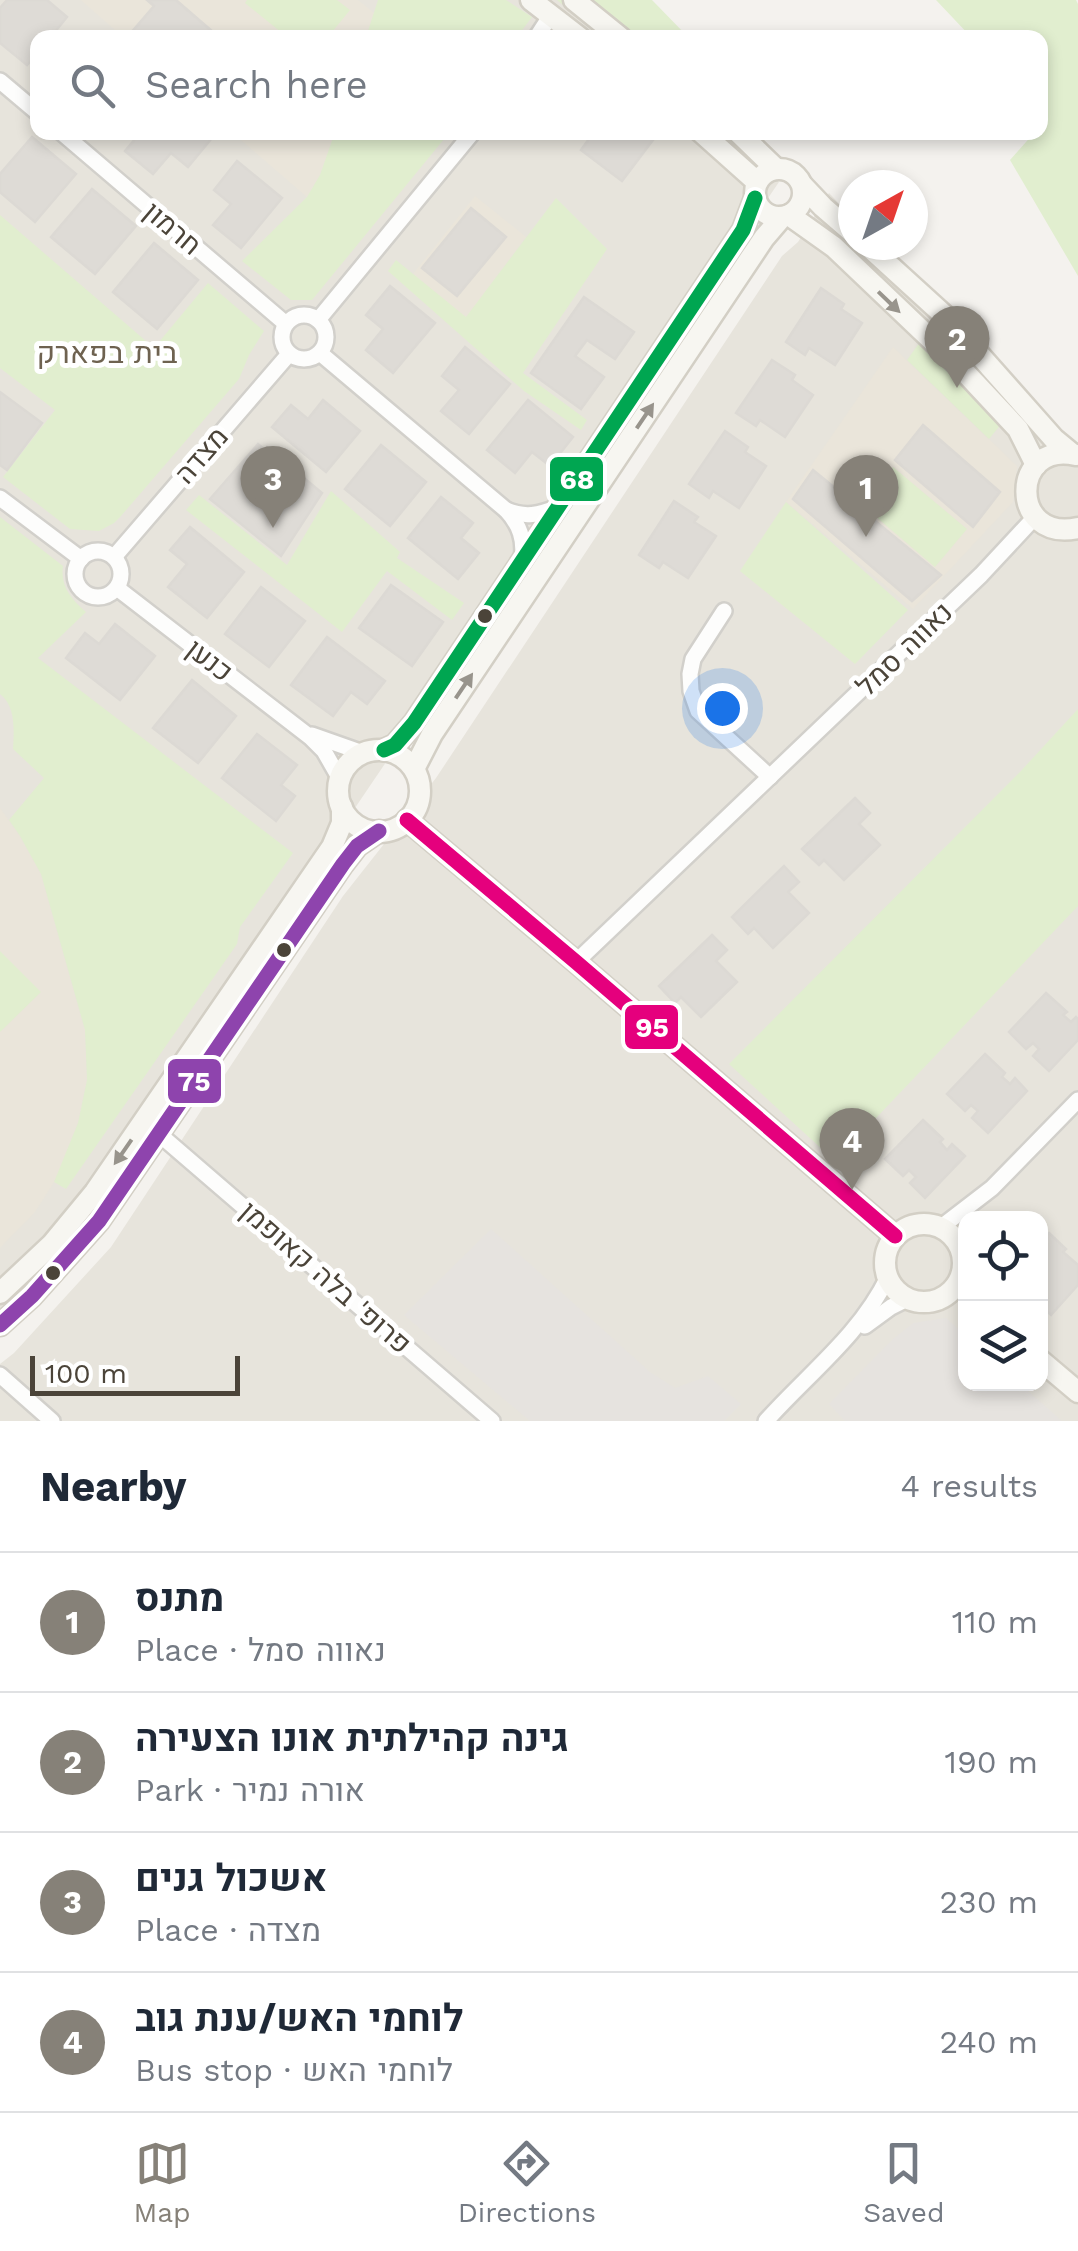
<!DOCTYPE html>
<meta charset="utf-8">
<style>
body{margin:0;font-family:"Work Sans",Heebo,sans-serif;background:#f6f6f7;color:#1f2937}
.controls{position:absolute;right:30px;bottom:30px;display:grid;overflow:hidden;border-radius:20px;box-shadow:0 5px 15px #0003}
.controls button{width:90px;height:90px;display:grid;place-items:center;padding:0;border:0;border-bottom:2px solid #e0e1e3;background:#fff;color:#1f2937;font:50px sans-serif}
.compass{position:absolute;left:838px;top:170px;width:90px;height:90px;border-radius:50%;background:#fff;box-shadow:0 5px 15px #0003;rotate:40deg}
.scale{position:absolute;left:30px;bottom:25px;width:210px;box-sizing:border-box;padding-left:10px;border:5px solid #4b4439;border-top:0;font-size:28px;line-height:35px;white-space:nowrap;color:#4b4439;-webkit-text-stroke:8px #fff;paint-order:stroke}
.you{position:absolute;left:722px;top:708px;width:35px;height:35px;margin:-25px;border:8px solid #fff;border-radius:50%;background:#1a73e8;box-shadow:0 0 0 15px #1a73e833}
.badge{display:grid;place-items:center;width:65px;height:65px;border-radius:50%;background:#868178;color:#fff;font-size:32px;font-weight:700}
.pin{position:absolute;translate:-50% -82px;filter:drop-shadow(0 2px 5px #0008)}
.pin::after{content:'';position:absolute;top:52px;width:35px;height:30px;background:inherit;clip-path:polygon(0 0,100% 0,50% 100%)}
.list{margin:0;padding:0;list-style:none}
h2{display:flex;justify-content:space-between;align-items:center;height:130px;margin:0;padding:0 40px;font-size:42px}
h2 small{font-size:32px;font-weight:400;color:#747a83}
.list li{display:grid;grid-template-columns:65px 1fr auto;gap:30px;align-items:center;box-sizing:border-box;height:140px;padding:0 40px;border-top:2px solid #e0e1e3}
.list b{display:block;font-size:38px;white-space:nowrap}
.list p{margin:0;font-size:32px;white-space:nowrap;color:#747a83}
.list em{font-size:32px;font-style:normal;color:#747a83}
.icon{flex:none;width:55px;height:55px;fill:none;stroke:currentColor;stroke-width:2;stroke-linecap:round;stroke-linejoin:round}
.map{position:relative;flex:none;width:1078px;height:1421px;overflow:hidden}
.search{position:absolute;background:#fff;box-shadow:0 5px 15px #0003;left:30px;right:30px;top:30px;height:110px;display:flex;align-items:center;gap:25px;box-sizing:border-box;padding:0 35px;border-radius:20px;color:#747a83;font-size:38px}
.sheet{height:690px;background:#fff}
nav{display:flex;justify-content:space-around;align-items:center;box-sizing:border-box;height:140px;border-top:2px solid #e0e1e3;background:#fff;font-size:28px;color:#747a83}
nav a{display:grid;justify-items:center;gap:5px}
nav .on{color:#868178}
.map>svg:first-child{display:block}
.residential{fill:#e7e4dc;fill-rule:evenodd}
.education{fill:#eae5da}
.green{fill:#e1eecf}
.parking{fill:#e6e3df}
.building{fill:#dedbd6;stroke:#dcd9d4;stroke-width:2.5}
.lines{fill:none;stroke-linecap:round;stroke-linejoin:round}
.street-casing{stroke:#d2d0cb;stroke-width:20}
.secondary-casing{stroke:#d3cfc5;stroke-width:25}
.street{stroke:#fdfdfc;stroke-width:15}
.secondary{stroke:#f7f6f1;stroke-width:20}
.bus-1-casing{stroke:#fff;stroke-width:22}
.bus-2-casing{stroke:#fff;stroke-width:22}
.bus-3-casing{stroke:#fff;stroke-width:22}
.bus-1{stroke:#00a651;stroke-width:15}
.bus-2{stroke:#8e44ad;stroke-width:15}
.bus-3{stroke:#e5007d;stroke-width:15}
.oneway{fill:#98948c}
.bus-dot{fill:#4b4439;stroke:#fff;stroke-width:4}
.labels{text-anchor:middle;stroke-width:10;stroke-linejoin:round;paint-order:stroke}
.street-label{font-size:28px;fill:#4b4439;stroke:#fff}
.neighbourhood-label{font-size:30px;fill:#6e6250;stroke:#fff}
.line-badge{stroke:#fff;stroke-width:4}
.badge-label{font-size:28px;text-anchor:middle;font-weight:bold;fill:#fff}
</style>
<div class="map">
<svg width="1078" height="1421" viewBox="0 0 1078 1421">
<rect width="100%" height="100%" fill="#f4f2ee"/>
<g class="residential">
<path d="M0,0H562L607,37L38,38V132L721,133L779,182L0,1332Z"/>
<path d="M829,193L853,218V245H879L1078,464V1421H0V1364L14,1353L111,1247L343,896L436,778L782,256L798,242ZM966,1218H1040V1384H966Z"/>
</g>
<g class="education">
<path d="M81,0H358L374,13L366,37L124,38Z"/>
<path d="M233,133H335L320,175L307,197Z"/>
<path d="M475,196L526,237L466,318L413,274Z"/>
<path d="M893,347L1017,466L1013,502L913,609L786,502Z"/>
<path d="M0,808L20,836L41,874L85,1030L87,1080L78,1123L58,1176L35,1212L0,1248Z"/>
</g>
<g class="green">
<path d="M247,0H337L350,10L328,37H287L245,3Z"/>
<path d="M378,0H506L532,17L517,37H366Z"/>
<path d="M557,0H652L688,37H601Z"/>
<path d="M936,0H1076L1078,4V276L1010,160L1034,133L1040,132L1041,125L1045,120L1041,114L1040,38L971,37Z"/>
<path d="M335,132L449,133L312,300H291L242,261L307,197L320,175Z"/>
<path d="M556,198L607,249L523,373L587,420L581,430L524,391L388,271L396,260L466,317Z"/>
<path d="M0,215L154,348L208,283L264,331L249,355L239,379L121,516L114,523L99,531L70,529L3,477L55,410L0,368Z"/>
<path d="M925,335L1007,417L989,439L907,360Z"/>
<path d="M893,467L967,529L935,567L862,505Z"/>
<path d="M331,491L400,552L397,558L464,603L452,620L387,571L342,632L186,510L199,495L287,565Z"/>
<path d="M786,502L908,610L855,664L740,571Z"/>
<path d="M0,517L63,566C60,586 71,599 86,612L38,658L293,853L240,927L237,944L66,1189L54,1182L78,1123L87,1080L85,1030L41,874L20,836L9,820L44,778L13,749C14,731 16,706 0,694Z"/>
<path d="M1078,709V906L835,1161L729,1064L1020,772Z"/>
<path d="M0,951L41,992L0,1032Z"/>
</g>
<g class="parking">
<path d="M491,1229L650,1372L675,1388L708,1376L741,1404L724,1421H530L404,1315Z"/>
<path d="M946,1318L965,1335L966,1384H1020L1062,1421H845L829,1404L893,1339L913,1323Z"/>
</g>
<g class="building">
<path d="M7,0H47L67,17L50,38H38V53L27,65L0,43V8Z"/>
<path d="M147,0H176L220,38H134L130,34L154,6Z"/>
<path d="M141,132H205L212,138L188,167L171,153L153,174L125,151Z"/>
<path d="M594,132H659L622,181L581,150Z"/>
<path d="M32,137L76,174L35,222L0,192V174Z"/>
<path d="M237,161L282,198L241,248L213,225L231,204L214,190Z"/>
<path d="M92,189L136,226L95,274L51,237Z"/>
<path d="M471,208L506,237L457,296L422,268Z"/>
<path d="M154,243L198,280L157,329L113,292Z"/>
<path d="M390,286L435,323L393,373L366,350L383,329L366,315Z"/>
<path d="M821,288L844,304L841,309L862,323L835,365L809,348L805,355L786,342Z"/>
<path d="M584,297L634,332L615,359L587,340L575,356L604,377L581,409L531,373Z"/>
<path d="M465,347L510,384L469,434L441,411L459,390L442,376Z"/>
<path d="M772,360L795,375L792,380L813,395L785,437L760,420L756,426L736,413Z"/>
<path d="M0,392L42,423L7,470L0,465Z"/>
<path d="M323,400L360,431L326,472L272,427L291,405L308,419Z"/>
<path d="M528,400L573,437L550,466L532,452L515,473L487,450Z"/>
<path d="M923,425L1000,492L973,527L895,460Z"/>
<path d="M725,431L748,447L745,452L766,466L739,508L713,491L709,498L689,484Z"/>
<path d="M258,444L265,450L267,447L322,493L281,556L210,499Z"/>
<path d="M381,445L426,482L390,526L345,489Z"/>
<path d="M813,470L941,575L912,601L793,499Z"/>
<path d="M441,497L473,523L461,538L479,553L458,579L408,538Z"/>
<path d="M674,501L698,517L694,522L716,536L688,578L663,562L659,568L639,555Z"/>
<path d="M190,527L244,572L207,618L168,587L187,564L170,550Z"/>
<path d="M391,585L443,622L412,666L359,628Z"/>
<path d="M261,587L305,621L269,667L225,634Z"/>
<path d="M115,624L155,656L120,700L66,658L85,633L99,644Z"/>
<path d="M327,637L385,681L367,704L351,692L333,716L291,685Z"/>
<path d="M192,680L236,716L198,763L153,728Z"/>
<path d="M257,734L297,765L281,785L295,796L276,821L222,778Z"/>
<path d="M855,798L870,813L859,824L880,845L844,880L824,860L819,865L802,849Z"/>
<path d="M784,866L799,882L788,892L809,913L773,948L754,928L748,934L732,917Z"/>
<path d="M712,935L727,950L716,961L737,982L701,1017L681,997L675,1003L659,986Z"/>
<path d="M1046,993L1067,1012L1063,1015L1071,1022L1076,1017L1078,1019V1040L1049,1071L1033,1056L1039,1049L1033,1043L1026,1049L1009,1032Z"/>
<path d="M985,1054L1005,1073L1002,1077L1010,1084L1015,1078L1027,1091L988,1133L972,1118L978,1111L971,1105L965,1111L947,1094Z"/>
<path d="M923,1120L943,1139L940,1142L947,1150L952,1144L965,1156L925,1198L910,1183L916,1177L909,1170L903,1176L885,1159Z"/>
<path d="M1049,1233L1066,1249L1063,1252L1078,1265V1285L1051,1315L1040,1305V1242Z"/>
</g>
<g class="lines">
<defs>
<g id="street">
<path d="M536,38L551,15"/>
<path d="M0,81L38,113"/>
<path d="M61,132L286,324"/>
<circle cx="304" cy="337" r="22"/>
<path d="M318,320L473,132"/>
<path d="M320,353L506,510C520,525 525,540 522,560"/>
<path d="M0,498L81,559"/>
<path d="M506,510C525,518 539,515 558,507"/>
<circle cx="98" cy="574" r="23"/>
<path d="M114,557L289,354"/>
<path d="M117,588L310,737L324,751L340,779"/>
<path d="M724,611L693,659L690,674L691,691L698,711L770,777"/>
<path d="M312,735L363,753"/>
<path d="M576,962L981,575L1035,517"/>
<path d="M159,1134L492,1421"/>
<path d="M940,1228L992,1188L1078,1100"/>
<path d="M960,1249L966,1236"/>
<path d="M865,1326L891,1307L909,1298"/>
<path d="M0,1375L52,1421"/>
<path d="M766,1421C808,1374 860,1335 888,1277"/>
</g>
<g id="secondary">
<path d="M531,0L580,38"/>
<path d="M574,0L621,38"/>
<path d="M701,132L757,182"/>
<path d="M738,132L775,168"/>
<circle cx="779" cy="193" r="24"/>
<path d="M803,186L823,207L853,233"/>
<path d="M789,215L834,247L961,368L1018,429L1036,465"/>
<path d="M867,245L945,316L1054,439L1071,453"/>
<path d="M1076,455C1010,440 1009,543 1078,528"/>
<path d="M384,750L395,745L414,723L743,230L755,198"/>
<circle cx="379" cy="791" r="41"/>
<path d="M414,769L432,734L764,238L782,217"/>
<path d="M407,820L576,962L895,1236"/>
<circle cx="924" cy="1263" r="39"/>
<path d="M0,1293L52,1244L95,1192L332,847L342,823V807"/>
<path d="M0,1325L32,1296L99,1221L343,864L357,846L379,831"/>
<path d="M1040,1360L1078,1392"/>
</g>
</defs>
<use href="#street" class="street-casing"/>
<use href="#secondary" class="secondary-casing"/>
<use href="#street" class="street"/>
<use href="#secondary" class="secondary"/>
<defs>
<path id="bus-1" d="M384,750L395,745L414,723L743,230L755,198"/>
<path id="bus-2" d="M0,1325L32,1296L99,1221L343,864L357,846L379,831"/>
<path id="bus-3" d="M407,820L576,962L895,1236"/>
</defs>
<use href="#bus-1" class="bus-1-casing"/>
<use href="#bus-2" class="bus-2-casing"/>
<use href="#bus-3" class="bus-3-casing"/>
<use href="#bus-1" class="bus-1"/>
<use href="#bus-2" class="bus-2"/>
<use href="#bus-3" class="bus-3"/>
</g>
<defs><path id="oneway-solid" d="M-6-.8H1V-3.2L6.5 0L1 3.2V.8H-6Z" transform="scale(2.5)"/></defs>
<g class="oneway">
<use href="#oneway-solid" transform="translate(889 302) rotate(44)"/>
<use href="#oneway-solid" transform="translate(645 416) rotate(-56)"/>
<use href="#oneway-solid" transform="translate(464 686) rotate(-56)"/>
<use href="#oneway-solid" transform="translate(123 1152) rotate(125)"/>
</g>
<g class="bus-dot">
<circle cx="485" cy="616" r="9"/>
<circle cx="284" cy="950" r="9"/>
<circle cx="53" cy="1273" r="9"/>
</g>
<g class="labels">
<g class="street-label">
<text transform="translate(173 228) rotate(40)" y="10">חרמון</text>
<text transform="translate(201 455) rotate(-49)" y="10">מצדה</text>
<text transform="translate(904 649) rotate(-44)" y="10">נאווה סמל</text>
<text transform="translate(210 660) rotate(38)" y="10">כנען</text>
<text transform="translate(326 1277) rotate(41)" y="10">פרופ' בלה קאופמן</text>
</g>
<g class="neighbourhood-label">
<text x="107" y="363">בית בפארק</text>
</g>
</g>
<g class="line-badge">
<rect x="548" y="455" width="57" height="48" rx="10" fill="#00a651"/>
<rect x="623" y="1003" width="57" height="48" rx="10" fill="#e5007d"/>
<rect x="166" y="1057" width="57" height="48" rx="10" fill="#8e44ad"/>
</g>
<g class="badge-label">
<text x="577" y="489">68</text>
<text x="652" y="1037">95</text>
<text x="194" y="1091">75</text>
</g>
</svg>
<div class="controls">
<button><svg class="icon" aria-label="locate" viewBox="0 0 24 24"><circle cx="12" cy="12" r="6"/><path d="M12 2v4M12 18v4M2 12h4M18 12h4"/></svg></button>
<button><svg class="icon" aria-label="layers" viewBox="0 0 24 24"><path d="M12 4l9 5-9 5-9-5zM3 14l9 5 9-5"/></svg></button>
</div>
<svg class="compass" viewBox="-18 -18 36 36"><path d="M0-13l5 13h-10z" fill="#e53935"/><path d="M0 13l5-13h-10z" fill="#747a83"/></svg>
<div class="scale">100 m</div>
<div class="you"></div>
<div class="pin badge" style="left:866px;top:537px">1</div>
<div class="pin badge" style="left:957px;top:388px">2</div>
<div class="pin badge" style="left:273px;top:528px">3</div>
<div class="pin badge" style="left:852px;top:1190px">4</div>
<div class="search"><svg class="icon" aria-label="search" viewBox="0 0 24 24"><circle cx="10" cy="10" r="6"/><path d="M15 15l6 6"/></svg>Search here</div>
</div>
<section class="sheet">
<h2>Nearby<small>4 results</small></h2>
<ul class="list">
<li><span class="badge">1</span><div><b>מתנס</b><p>Place · נאווה סמל</p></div><em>110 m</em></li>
<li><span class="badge">2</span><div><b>גינה קהילתית אונו הצעירה</b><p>Park · אורה נמיר</p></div><em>190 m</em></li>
<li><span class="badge">3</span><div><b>אשכול גנים</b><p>Place · מצדה</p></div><em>230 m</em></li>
<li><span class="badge">4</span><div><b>לוחמי האש/ענת גוב</b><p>Bus stop · לוחמי האש</p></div><em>240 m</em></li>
</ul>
</section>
<nav>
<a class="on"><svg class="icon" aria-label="map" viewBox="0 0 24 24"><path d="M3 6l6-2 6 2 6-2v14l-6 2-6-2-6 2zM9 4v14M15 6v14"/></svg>Map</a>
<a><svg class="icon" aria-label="directions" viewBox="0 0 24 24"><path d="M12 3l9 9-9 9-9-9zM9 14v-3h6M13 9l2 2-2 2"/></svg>Directions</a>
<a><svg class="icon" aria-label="saved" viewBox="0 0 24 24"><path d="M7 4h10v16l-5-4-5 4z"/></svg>Saved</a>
</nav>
